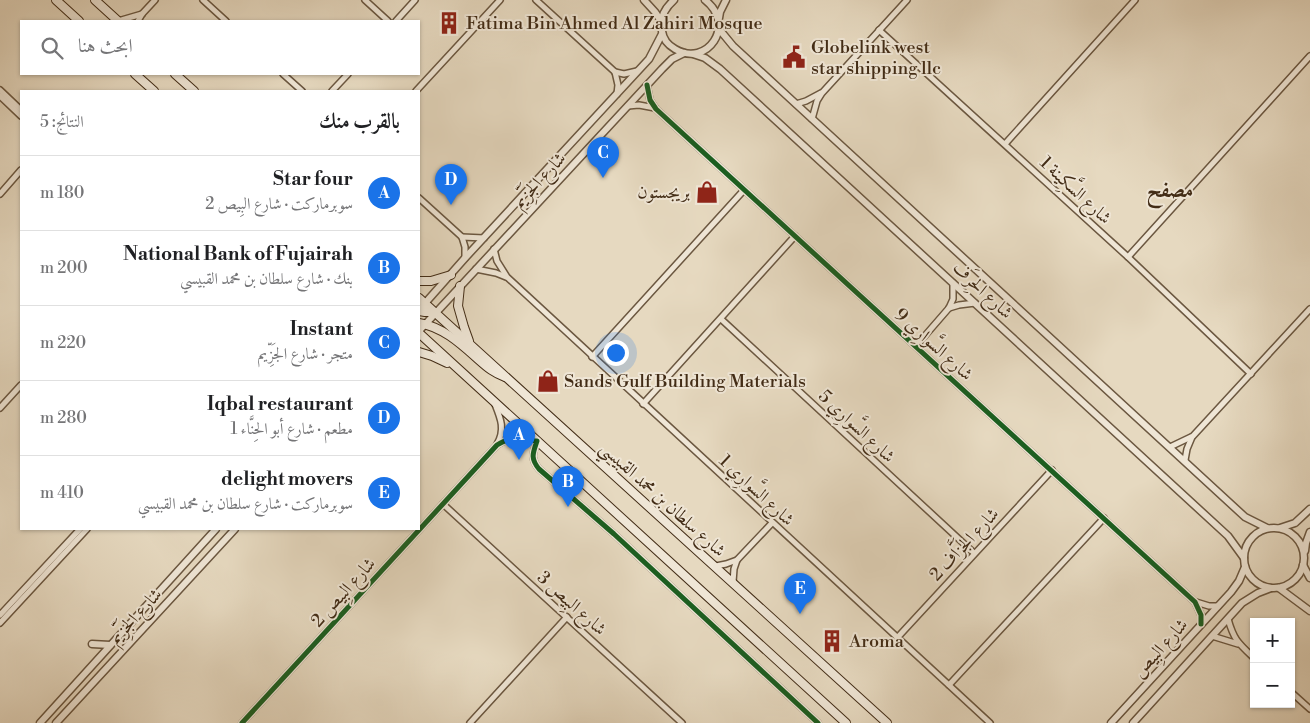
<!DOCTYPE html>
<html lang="ar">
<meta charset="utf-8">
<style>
body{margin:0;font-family:"Libre Bodoni",Amiri,serif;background:#f2f2f2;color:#202124;direction:rtl}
.controls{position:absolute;right:15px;bottom:15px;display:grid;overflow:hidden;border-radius:0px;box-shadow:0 1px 4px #0004}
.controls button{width:45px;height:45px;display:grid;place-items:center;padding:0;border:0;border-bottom:1px solid #e0e0e0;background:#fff;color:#202124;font:25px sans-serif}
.you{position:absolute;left:615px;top:352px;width:18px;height:18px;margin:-12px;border:4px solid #fff;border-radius:50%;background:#1a73e8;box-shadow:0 0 0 8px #1a73e833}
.badge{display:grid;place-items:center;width:32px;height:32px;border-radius:50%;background:#1a73e8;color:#fff;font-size:16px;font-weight:700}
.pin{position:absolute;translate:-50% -41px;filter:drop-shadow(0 1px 2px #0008)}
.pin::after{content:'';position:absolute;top:26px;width:18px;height:15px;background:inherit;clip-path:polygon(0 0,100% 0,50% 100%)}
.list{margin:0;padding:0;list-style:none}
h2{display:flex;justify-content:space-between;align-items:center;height:65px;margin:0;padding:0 20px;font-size:21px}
h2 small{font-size:16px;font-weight:400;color:#757577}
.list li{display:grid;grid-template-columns:32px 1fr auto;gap:15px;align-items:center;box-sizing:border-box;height:75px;padding:0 20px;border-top:1px solid #e0e0e0}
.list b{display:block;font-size:19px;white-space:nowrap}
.list p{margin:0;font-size:16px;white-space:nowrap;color:#757577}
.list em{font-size:16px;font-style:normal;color:#757577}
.icon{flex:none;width:28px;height:28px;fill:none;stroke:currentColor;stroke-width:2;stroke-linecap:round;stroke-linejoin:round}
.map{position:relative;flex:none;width:1310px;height:723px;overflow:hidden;direction:ltr}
.search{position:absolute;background:#fff;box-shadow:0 1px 4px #0004;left:20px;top:20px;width:400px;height:55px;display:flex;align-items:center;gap:12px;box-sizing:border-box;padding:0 18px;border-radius:0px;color:#757577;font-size:19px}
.panel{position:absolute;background:#fff;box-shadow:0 1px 4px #0004;left:20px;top:90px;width:400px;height:440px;border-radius:0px;direction:rtl}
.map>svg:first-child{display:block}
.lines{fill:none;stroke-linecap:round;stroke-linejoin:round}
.minor-casing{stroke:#6b5740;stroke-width:8}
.tertiary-casing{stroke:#6b5740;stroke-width:9}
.secondary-casing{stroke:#422c16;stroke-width:10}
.minor{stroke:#efe6d6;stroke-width:5}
.tertiary{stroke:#efe6d6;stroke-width:6}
.secondary{stroke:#efe6d6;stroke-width:8}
.cycleway-casing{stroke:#efe6d6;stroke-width:8}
.cycleway{stroke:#1b5e20;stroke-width:5}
.labels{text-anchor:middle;stroke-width:4;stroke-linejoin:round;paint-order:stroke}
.poi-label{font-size:18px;fill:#422c16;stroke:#efe6d6;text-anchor:start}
.street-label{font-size:18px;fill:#422c16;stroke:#efe6d6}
.district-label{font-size:22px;font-weight:bold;fill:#422c16;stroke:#efe6d6}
</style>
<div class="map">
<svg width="1310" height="723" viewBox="0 0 1310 723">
<rect width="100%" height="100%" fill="#e6d9c0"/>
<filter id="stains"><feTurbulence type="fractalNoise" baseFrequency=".004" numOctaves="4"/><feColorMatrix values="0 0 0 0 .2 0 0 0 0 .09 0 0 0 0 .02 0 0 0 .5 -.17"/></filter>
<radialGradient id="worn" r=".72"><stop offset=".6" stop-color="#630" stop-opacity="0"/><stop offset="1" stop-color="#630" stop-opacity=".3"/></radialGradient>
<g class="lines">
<defs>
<g id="minor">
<path d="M203,0L226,21"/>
<path d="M365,0L388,21"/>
<path d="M536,0L615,72L618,85L617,94"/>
<path d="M118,21L142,14"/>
<path d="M138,21L142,14L155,0"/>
<path d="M396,21L415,0"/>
<path d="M879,30L1128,257L1251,374"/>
<path d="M615,72L624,74L637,71"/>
<path d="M283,74L302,91"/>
<path d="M647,85L650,100L656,109L1195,602L1201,615V624"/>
<path d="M0,90L21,110"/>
<path d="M332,91L348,74"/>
<path d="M416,91L500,0"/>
<path d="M0,96L21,116"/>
<path d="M796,104L806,101L821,93"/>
<path d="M628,106L639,105L655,108"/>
<path d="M812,119L817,101L822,93L907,0"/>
<path d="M1005,144L1135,0"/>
<path d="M0,194L21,170"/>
<path d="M419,198L462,237L465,247V258"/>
<path d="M462,237L484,238"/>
<path d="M494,249L497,261L507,277L990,723"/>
<path d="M1128,257L1310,56"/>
<path d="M476,269L496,273L506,277"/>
<path d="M949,308L959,305L975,303"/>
<path d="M721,319L974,553"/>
<path d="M916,346L949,308L953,299V283"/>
<path d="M592,357L744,190"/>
<path d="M494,402C500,417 506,429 497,444"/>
<path d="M643,404L795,236"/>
<path d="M0,408L21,385"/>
<path d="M1170,447L1193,436L1310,309"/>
<path d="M1185,460L1187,449L1192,437"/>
<path d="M443,504L682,723"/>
<path d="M716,566L726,564L737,560L772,523"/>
<path d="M733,582L734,569L737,560"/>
<path d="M1196,602L1209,606H1218"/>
<path d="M0,615L80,529"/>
<path d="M1228,619C1234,640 1238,643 1254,658"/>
<path d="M0,623L87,529"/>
<path d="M1212,636L1238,644"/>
<path d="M897,638L1052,470"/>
<path d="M949,685L1104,518"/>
<path d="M1291,692L1310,709"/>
<path d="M242,723L497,445C510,436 522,439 537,441C533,453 530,458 539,469L614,534L818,723"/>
<path d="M470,723L567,617"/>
</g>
<g id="tertiary">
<path d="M644,0L655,12L661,21"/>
<path d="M674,0C665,8 659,18 662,31C663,39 668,45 675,49C707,68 737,25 705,0"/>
<path d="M719,18L720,12L726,0"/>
<path d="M719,29L733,46L796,104L1245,517L1267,528"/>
<path d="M693,54L705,58L720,69L1228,536L1244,558"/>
<path d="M419,310L465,258L649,59L662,34"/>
<path d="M419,331L662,69L672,59L684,53"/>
<circle cx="1274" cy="558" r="30"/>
<path d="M1280,528L1295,523L1310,509"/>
<path d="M1305,551L1306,543L1310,532"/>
<path d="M1303,565L1310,578"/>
<path d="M1279,588L1310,611"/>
<path d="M92,644L110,645"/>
<path d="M40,723L216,529"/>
<path d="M56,723L235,529"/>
<path d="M1111,723L1231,592L1239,581L1245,567"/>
<path d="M1133,723L1242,603L1258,593L1271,588"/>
</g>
<g id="secondary">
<path d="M56,0L79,21"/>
<path d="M95,0L118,21"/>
<path d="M135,74L154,91"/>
<path d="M175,74L194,91"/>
<path d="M419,281H431L451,275"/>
<path d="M460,286L458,306L464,327L469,341"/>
<path d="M419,298L887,723"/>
<path d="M419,311L425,312H436"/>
<path d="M419,323C443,327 461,344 479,360C488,368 494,373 505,377"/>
<path d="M419,333L846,723"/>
<path d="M419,352L432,356L447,363"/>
</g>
</defs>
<use href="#minor" class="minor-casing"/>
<use href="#tertiary" class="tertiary-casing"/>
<use href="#secondary" class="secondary-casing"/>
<use href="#minor" class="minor"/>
<use href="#tertiary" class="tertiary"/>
<use href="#secondary" class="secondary"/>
<defs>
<g id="cycleway">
<path d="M647,85L650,100L656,109L1195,602L1201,615V624"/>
<path d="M242,723L497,445C510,436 522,439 537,441C533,453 530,458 539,469L614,534L818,723"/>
</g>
</defs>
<use href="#cycleway" class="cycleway-casing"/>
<use href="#cycleway" class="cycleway"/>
</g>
<defs>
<symbol id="building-bare" viewBox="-9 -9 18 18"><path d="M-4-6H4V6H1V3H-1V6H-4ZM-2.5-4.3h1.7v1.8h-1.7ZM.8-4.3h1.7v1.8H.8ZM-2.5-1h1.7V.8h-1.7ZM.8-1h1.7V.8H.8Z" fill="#8f2418" stroke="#efe6d6" stroke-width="2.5" paint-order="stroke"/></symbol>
<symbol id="civic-bare" viewBox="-9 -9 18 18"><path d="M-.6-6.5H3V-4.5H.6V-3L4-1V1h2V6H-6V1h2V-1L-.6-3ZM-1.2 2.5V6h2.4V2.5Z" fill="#8f2418" stroke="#efe6d6" stroke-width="2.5" paint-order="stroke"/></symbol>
<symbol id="shop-bare" viewBox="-9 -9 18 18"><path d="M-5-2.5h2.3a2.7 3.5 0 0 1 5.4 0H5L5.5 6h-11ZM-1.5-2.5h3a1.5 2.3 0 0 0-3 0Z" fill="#8f2418" stroke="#efe6d6" stroke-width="2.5" paint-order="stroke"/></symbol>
</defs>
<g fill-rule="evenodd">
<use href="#building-bare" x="433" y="7" width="32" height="32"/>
<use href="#civic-bare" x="778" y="41" width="32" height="32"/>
<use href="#shop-bare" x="691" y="176" width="32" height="32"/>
<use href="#shop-bare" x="532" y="365" width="32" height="32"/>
<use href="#building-bare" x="816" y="625" width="32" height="32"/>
</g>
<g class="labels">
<g class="poi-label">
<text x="466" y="29">Fatima Bin Ahmed Al Zahiri Mosque</text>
<text x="811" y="53">Globelink west<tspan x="811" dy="21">star shipping llc</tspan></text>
<text x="690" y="198" text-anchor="end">بريجستون</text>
<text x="564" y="387">Sands Gulf Building Materials</text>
<text x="849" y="647">Aroma</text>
</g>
<g class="street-label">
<text transform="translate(539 180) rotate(-47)" y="6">شارع الجَزِّيم</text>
<text transform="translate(1076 190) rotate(43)" y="6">شارع السَّكِينة 1</text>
<text transform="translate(983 290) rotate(43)" y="6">شارع الحِرَف</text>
<text transform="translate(934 344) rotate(42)" y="6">شارع السَّوارِي 9</text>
<text transform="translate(857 426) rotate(43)" y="6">شارع السَّوارِي 5</text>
<text transform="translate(757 490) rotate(43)" y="6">شارع السَّوارِي 1</text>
<text transform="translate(663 499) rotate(42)" y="6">شارع سلطان بن محمد القبيسي</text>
<text transform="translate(964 544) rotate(-47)" y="6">شارع الجَزَّاف 2</text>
<text transform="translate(343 592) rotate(-48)" y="6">شارع البِيص 2</text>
<text transform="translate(572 603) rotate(42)" y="6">شارع البِيص 3</text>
<text transform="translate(135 616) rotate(-47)" y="6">شارع الجَزِّيم</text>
<text transform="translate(1160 648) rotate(-48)" y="6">شارع البِيص</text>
</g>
<g class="district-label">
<text x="1170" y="197">مصفح</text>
</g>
</g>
<rect width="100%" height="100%" filter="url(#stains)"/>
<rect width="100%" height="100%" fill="url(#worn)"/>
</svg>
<div class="controls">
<button>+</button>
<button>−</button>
</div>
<div class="you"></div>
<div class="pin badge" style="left:519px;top:460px">A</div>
<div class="pin badge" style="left:568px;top:507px">B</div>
<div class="pin badge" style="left:603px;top:178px">C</div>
<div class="pin badge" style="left:451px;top:205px">D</div>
<div class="pin badge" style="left:800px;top:614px">E</div>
<div class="search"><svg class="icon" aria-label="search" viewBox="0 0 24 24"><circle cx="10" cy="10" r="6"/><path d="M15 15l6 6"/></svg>ابحث هنا</div>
<section class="panel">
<h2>بالقرب منك<small>النتائج: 5</small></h2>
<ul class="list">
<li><span class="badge">A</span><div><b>Star four</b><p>سوبرماركت · شارع البِيص 2</p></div><em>180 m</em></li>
<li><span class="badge">B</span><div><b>National Bank of Fujairah</b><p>بنك · شارع سلطان بن محمد القبيسي</p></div><em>200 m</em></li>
<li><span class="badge">C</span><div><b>Instant</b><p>متجر · شارع الجَزِّيم</p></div><em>220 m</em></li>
<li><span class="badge">D</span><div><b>Iqbal restaurant</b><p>مطعم · شارع أبو الحِنَّاء 1</p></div><em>280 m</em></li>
<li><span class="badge">E</span><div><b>delight movers</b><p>سوبرماركت · شارع سلطان بن محمد القبيسي</p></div><em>410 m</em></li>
</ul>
</section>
</div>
